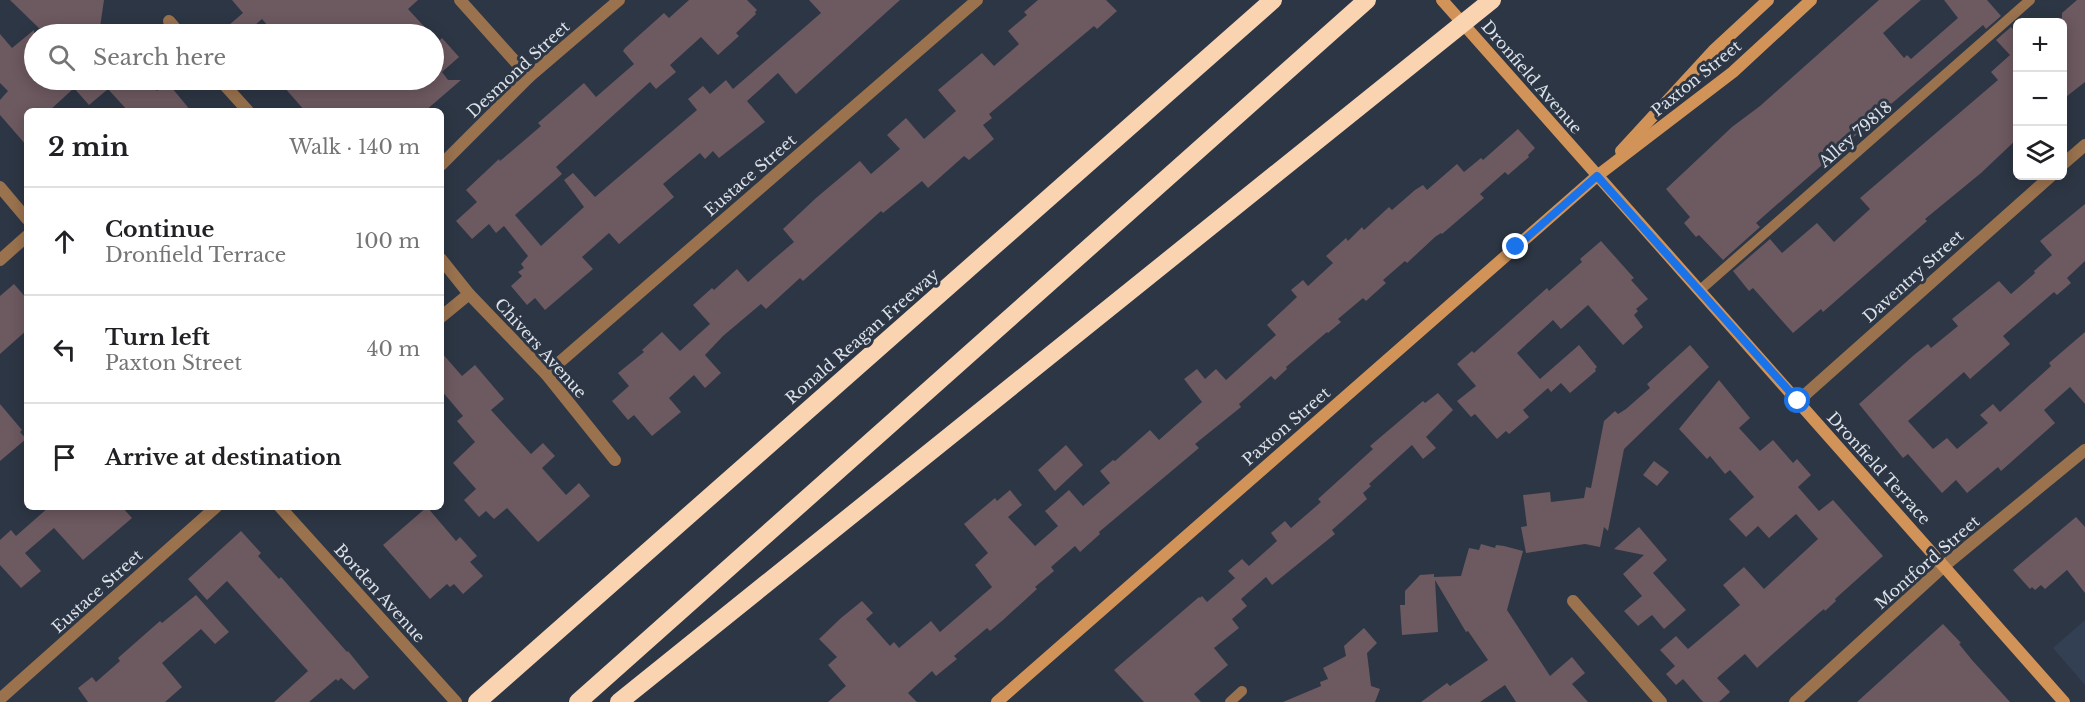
<!DOCTYPE html>
<meta charset="utf-8">
<style>
body{margin:0;font-family:"Libre Baskerville",serif;background:#f2f2f2;color:#202124}
.controls{position:absolute;right:18px;top:18px;display:grid;overflow:hidden;border-radius:9px;box-shadow:0 3px 15px #0003}
.controls button{width:54px;height:54px;display:grid;place-items:center;padding:0;border:0;border-bottom:2px solid #e0e0e0;background:#fff;color:#202124;font:30px sans-serif}
.stop{position:absolute;width:18px;height:18px;margin:-14px;border:4px solid #1a73e8;border-radius:50%;background:#fff}
.stop.end{background:#1a73e8;border-color:#fff;box-shadow:0 2px 6px #0008}
.list{margin:0;padding:0;list-style:none}
h2{display:flex;justify-content:space-between;align-items:center;height:78px;margin:0;padding:0 24px;font-size:26px}
h2 small{font-size:20px;font-weight:400;color:#757577}
.list li{display:grid;grid-template-columns:39px 1fr auto;gap:18px;align-items:center;box-sizing:border-box;height:108px;padding:0 24px;border-top:2px solid #e0e0e0}
.list b{display:block;font-size:22px;white-space:nowrap}
.list p{margin:0;font-size:20px;white-space:nowrap;color:#757577}
.list em{font-size:20px;font-style:normal;color:#757577}
.icon{flex:none;width:33px;height:33px;fill:none;stroke:currentColor;stroke-width:2;stroke-linecap:round;stroke-linejoin:round}
.map{position:relative;flex:none;width:2085px;height:702px;overflow:hidden}
.search{position:absolute;background:#fff;box-shadow:0 3px 15px #0003;left:24px;top:24px;width:420px;height:66px;display:flex;align-items:center;gap:15px;box-sizing:border-box;padding:0 21px;border-radius:33px;color:#757577;font-size:22px}
.panel{position:absolute;background:#fff;box-shadow:0 3px 15px #0003;left:24px;top:108px;width:420px;height:402px;border-radius:9px}
.map>svg:first-child{display:block}
.built{fill:#334053}
.building{fill:#6d5960}
.lines{fill:none;stroke-linecap:round;stroke-linejoin:round}
.lane{stroke:#9a724e;stroke-width:10}
.street{stroke:#9a724e;stroke-width:12}
.secondary{stroke:#d29358;stroke-width:12}
.highway{stroke:#fad3b1;stroke-width:18}
.route{stroke:#1a73e8;stroke-width:8}
.labels{text-anchor:middle;stroke-width:6;stroke-linejoin:round;paint-order:stroke}
.street-label{font-size:16px;fill:#dce2ea;stroke:#2d3644}
</style>
<div class="map">
<svg width="2085" height="702" viewBox="0 0 2085 702">
<rect width="100%" height="100%" fill="#2d3644"/>
<path class="built" d="M2085,620V685L2053,648Z"/>
<g class="building">
<path d="M10,0H104L99,34H45Z"/>
<path d="M232,0H418L408,9L431,34H369L362,27L354,34H275L262,19L245,34H238L229,25L243,13Z"/>
<path d="M689,0H747L757,10L755,12L756,14L736,33L739,36L718,55L701,37L670,65L676,72L656,89L650,82L556,167L562,174L515,215L541,246L584,207L564,180L573,173L595,197L697,110L688,99L703,86L710,94L726,80L733,89L821,13L809,0H900L796,94L778,73L747,101L765,122L719,158L713,151L705,159L700,153L688,163L663,184L674,197L619,244L609,233L582,257L593,269L545,310L535,298L527,305L511,286L522,276L518,272L524,268L521,264L528,256L504,226L496,233L489,224L472,239L456,221L477,202L466,190L499,159L500,161L541,126L538,123L584,83L596,97L634,64L623,51L625,48L664,13L669,18Z"/>
<path d="M1038,0H1106L1117,11L1097,29L1094,26L989,114L992,118L983,125L994,139L969,160L964,156L928,188L922,181L883,213L881,211L803,281L800,278L766,309L761,304L723,336L705,355L721,373L705,388L694,375L669,398L681,412L652,436L634,415L628,420L612,401L629,386L618,373L644,352L642,350L662,332L680,351L710,324L693,305L712,288L714,290L737,269L748,282L774,259L794,242L783,229L816,198L860,161L871,174L900,149L887,135L906,118L924,139L956,111L938,90L982,53L994,66L1019,44L1008,31L1027,15L1024,12Z"/>
<path d="M1879,0H1921L1883,33L1904,58L1907,55L1911,59L1958,18L1944,0H1987L2001,16L1986,29L1983,25L1890,105L1756,223L1760,227L1723,260L1699,235L1696,237L1684,223L1690,217L1666,189L1732,127L1760,106Z"/>
<path d="M2077,0H2085V82L2062,100V13Z"/>
<path d="M2011,27L2018,35V138L1981,173L1925,219L1927,221L1823,312L1821,309L1793,333L1753,288L1749,291L1733,271L1770,239L1782,253L1817,223L1834,242L1870,209L1860,198L1998,80L1991,72L2010,55L1996,40Z"/>
<path d="M34,30V80H142L151,90L154,88L157,91L167,82L191,111H128L108,89L89,105L74,88L49,111H27V146L0,115V100L8,91L0,83V34L12,48Z"/>
<path d="M442,38L459,57L442,72L448,80H461L425,111H305L284,87L292,80H434V46Z"/>
<path d="M1518,129L1535,148L1528,155L1529,157L1508,175L1505,172L1480,194L1484,198L1442,234L1441,233L1435,237L1407,263L1405,261L1383,280L1386,283L1366,301L1363,298L1338,319L1341,322L1328,333L1327,332L1286,367L1287,369L1275,380L1271,376L1239,404L1241,407L1195,444L1199,448L1099,532L1100,534L1080,552L1075,546L1051,567L1054,571L1035,587L1037,589L1003,620L990,631L987,628L954,656L957,659L936,676L932,671L908,693L917,702H828L846,686L828,665L837,657L819,639L841,618L862,601L873,613L866,619L890,646L894,642L899,648L931,621L940,632L992,587L975,565L988,553L964,524L995,498L997,501L1010,490L1022,505L1008,517L1035,546L1058,526L1045,511L1069,490L1083,506L1110,483L1100,471L1113,460L1115,461L1150,430L1159,440L1202,402L1184,379L1197,369L1205,379L1216,369L1226,380L1276,335L1267,325L1297,297L1291,290L1303,280L1308,286L1333,263L1326,256L1346,238L1348,241L1362,227L1364,230L1389,207L1392,210L1415,190L1423,185L1427,190L1457,164L1464,172L1481,158L1483,160Z"/>
<path d="M2085,204V261L2067,278L2071,283L2057,295L2054,292L2003,336L2010,344L1970,379L1964,372L1908,421L1933,449L1947,438L1957,449L1988,423L1980,415L1993,404L2000,412L2051,366L2049,363L2085,332V404L2070,387L2044,410L2055,423L2001,471L1998,467L1967,493L1956,480L1942,493L1908,454L1903,458L1859,404L1914,355L1928,344L1931,348L1958,326L1952,319L1999,281L2011,294L2035,273L2034,271L2052,255L2040,241Z"/>
<path d="M1601,241L1634,278L1631,280L1648,299L1636,309L1638,311L1634,315L1643,327L1623,345L1588,305L1561,329L1553,320L1517,353L1540,379L1579,345L1597,367L1595,369L1596,371L1570,393L1561,383L1551,392L1548,388L1523,410L1529,417L1509,434L1506,431L1497,439L1475,414L1471,417L1457,401L1476,386L1457,364L1472,351L1474,353L1547,288L1549,291L1582,262L1580,259Z"/>
<path d="M14,284L27,299V330L0,354V296Z"/>
<path d="M1690,345L1709,367L1624,449L1608,531L1604,527L1600,547L1585,544L1526,553L1521,527L1527,526L1523,495L1550,492L1551,502L1584,498L1586,487L1591,488L1604,421L1615,411L1618,414L1626,409L1650,388L1647,384Z"/>
<path d="M441,352L462,376L475,365L504,399L491,410L531,454L543,443L555,456L542,468L566,495L579,483L590,496L538,542L507,508L494,519L486,511L479,517L464,500L476,489L453,463L475,442L457,421L463,416L441,390Z"/>
<path d="M1719,380L1750,418L1739,428L1760,451L1773,440L1793,463L1797,459L1811,475L1798,487L1819,511L1833,500L1883,556L1835,599L1836,601L1825,611L1824,609L1819,613L1757,668L1745,654L1717,678L1730,692L1719,702H1703L1683,679L1676,685L1666,674L1675,666L1660,650L1676,636L1688,649L1740,605L1723,585L1744,567L1764,589L1818,539L1796,514L1769,538L1758,526L1746,537L1729,519L1754,497L1730,470L1725,474L1710,456L1707,459L1679,429Z"/>
<path d="M1438,393L1453,410L1426,437L1436,448L1423,459L1412,445L1369,484L1371,486L1363,493L1367,499L1332,530L1335,534L1272,585L1266,577L1241,599L1247,606L1232,619L1239,628L1214,648L1228,665L1194,694L1201,702H1144L1114,670L1199,597L1200,598L1202,596L1207,602L1235,578L1228,571L1242,559L1249,566L1277,541L1271,533L1285,521L1291,528L1321,502L1318,499L1373,449L1370,446L1423,401L1425,403Z"/>
<path d="M0,404L22,430L20,432L26,439L0,461Z"/>
<path d="M1066,445L1083,465L1055,491L1038,470Z"/>
<path d="M1654,461L1669,472L1657,486L1643,475Z"/>
<path d="M49,507H122L132,518L83,560L54,528L25,553L41,571L21,588L0,565V540L11,530L16,536Z"/>
<path d="M427,507L456,541L460,537L477,556L470,562L483,576L463,594L454,584L450,587L447,584L430,599L383,545Z"/>
<path d="M2076,517L2085,527V593L2067,570L2045,589L2041,585L2035,590L2032,587L2030,589L2013,570Z"/>
<path d="M1639,527L1667,560L1653,573L1686,610L1664,629L1652,615L1638,626L1624,611L1642,596L1623,574L1644,555L1614,549Z"/>
<path d="M241,531L261,553L258,556L279,579L281,577L347,652L348,651L369,677L354,690L341,678L338,681L336,679L309,702H274L308,671L227,581L207,600L188,579Z"/>
<path d="M1481,544L1495,548L1496,545L1504,546L1523,551L1507,610L1550,676L1572,657L1585,673L1572,684L1588,702H1516L1505,685L1480,702H1421L1447,683L1450,686L1488,660L1468,631L1466,632L1435,580L1438,632L1402,635L1400,605H1405V591L1420,575L1434,574V577L1461,576L1469,548L1479,550Z"/>
<path d="M196,595L229,632L215,644L201,629L162,663L182,687L165,702H88L78,688L92,677L96,682L120,661L118,658L160,621L162,623Z"/>
<path d="M1943,624L1961,643L1959,644L1972,660L2010,702H1857Z"/>
<path d="M1364,628L1377,643L1367,653L1371,686L1380,689L1375,702H1283L1321,686L1320,682L1328,679L1323,668L1346,656L1344,646Z"/>
</g>
<g class="lines">
<g class="lane">
<path d="M1699,291L2030,0"/>
<path d="M1230,702L1242,691"/>
</g>
<g class="street">
<path d="M460,0L529,77"/>
<path d="M169,21L180,34"/>
<path d="M220,80L248,111"/>
<path d="M441,165L529,77L619,0"/>
<path d="M2062,165L2085,145"/>
<path d="M0,187L27,219"/>
<path d="M441,259L469,294L546,374L615,460"/>
<path d="M0,260L27,236"/>
<path d="M441,317L469,294"/>
<path d="M546,374L977,0"/>
<path d="M1798,401L2051,176"/>
<path d="M280,507L456,702"/>
<path d="M1573,601L1661,702"/>
<path d="M0,699L216,507"/>
<path d="M1795,702L1944,566L2085,450"/>
</g>
<g class="secondary">
<path d="M1442,0L2064,702"/>
<path d="M1621,151L1713,51L1768,0"/>
<path d="M997,702L1597,176L1733,72L1811,0"/>
</g>
<g class="highway">
<path d="M477,702L1273,0"/>
<path d="M578,702L1367,0"/>
<path d="M619,702L1492,0"/>
</g>
</g>
<g class="lines">
<path class="route" d="M1516,247L1597,176L1798,401"/>
</g>
<g class="labels">
<g class="street-label">
<text transform="translate(518 69) rotate(-43)" y="6">Desmond Street</text>
<text transform="translate(1532 77) rotate(49)" y="6">Dronfield Avenue</text>
<text transform="translate(1696 78) rotate(-39)" y="6">Paxton Street</text>
<text transform="translate(1855 134) rotate(-41)" y="6">Alley 79818</text>
<text transform="translate(750 175) rotate(-41)" y="6">Eustace Street</text>
<text transform="translate(1913 276) rotate(-42)" y="6">Daventry Street</text>
<text transform="translate(862 336) rotate(-41)" y="6">Ronald Reagan Freeway</text>
<text transform="translate(541 348) rotate(48)" y="6">Chivers Avenue</text>
<text transform="translate(1286 426) rotate(-41)" y="6">Paxton Street</text>
<text transform="translate(1879 468) rotate(48)" y="6">Dronfield Terrace</text>
<text transform="translate(1927 562) rotate(-41)" y="6">Montford Street</text>
<text transform="translate(97 591) rotate(-42)" y="6">Eustace Street</text>
<text transform="translate(380 593) rotate(48)" y="6">Borden Avenue</text>
</g>
</g>
</svg>
<div class="controls">
<button>+</button>
<button>−</button>
<button><svg class="icon" aria-label="layers" viewBox="0 0 24 24"><path d="M12 4l9 5-9 5-9-5zM3 14l9 5 9-5"/></svg></button>
</div>
<div class="stop" style="left:1798px;top:401px"></div>
<div class="stop end" style="left:1516px;top:247px"></div>
<div class="search"><svg class="icon" aria-label="search" viewBox="0 0 24 24"><circle cx="10" cy="10" r="6"/><path d="M15 15l6 6"/></svg>Search here</div>
<section class="panel">
<h2>2 min<small>Walk · 140 m</small></h2>
<ul class="list">
<li><svg class="icon" aria-label="ahead" viewBox="0 0 24 24"><path d="M12 20V5M6 11l6-6 6 6"/></svg><div><b>Continue</b><p>Dronfield Terrace</p></div><em>100 m</em></li>
<li><svg class="icon" aria-label="left" viewBox="0 0 24 24"><path d="M17 20v-9H6M10 6l-5 5 5 5"/></svg><div><b>Turn left</b><p>Paxton Street</p></div><em>40 m</em></li>
<li><svg class="icon" aria-label="arrive" viewBox="0 0 24 24"><path d="M6 21V4h12l-3 4 3 4H6"/></svg><div><b>Arrive at destination</b></div></li>
</ul>
</section>
</div>
